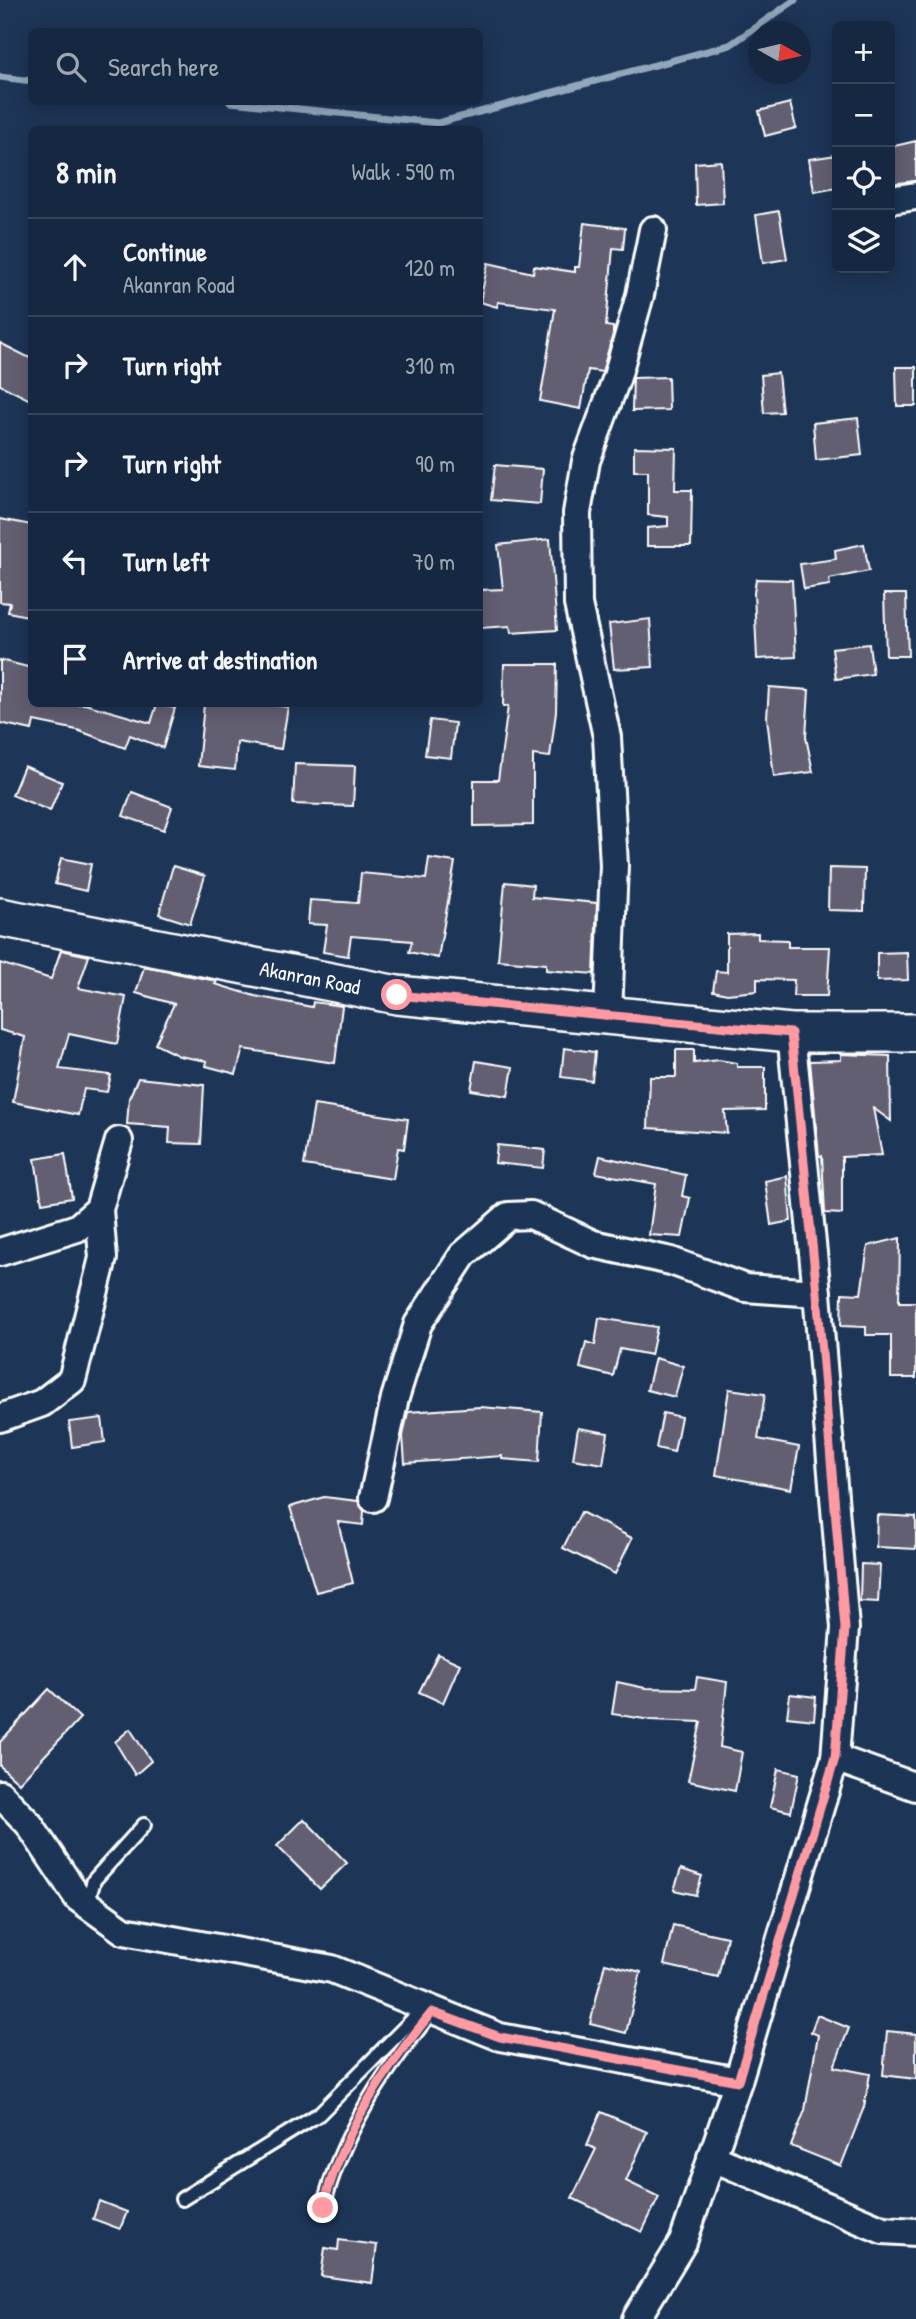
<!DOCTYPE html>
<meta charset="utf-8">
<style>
body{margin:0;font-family:"Patrick Hand",sans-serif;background:#1f3048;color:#f1f3f6}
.controls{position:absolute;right:21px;top:21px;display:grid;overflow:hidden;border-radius:10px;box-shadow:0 4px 18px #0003}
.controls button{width:63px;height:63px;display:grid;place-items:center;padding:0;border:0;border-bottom:2px solid #35445a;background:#162841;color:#f1f3f6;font:35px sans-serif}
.compass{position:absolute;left:748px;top:21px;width:63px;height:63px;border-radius:50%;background:#162841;box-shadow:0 4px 18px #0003;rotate:98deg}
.stop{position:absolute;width:21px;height:21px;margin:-16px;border:5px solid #ff9aa2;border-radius:50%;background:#fff}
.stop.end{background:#ff9aa2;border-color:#fff;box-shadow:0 2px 7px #0008}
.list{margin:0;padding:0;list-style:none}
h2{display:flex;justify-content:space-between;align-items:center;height:91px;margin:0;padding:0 28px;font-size:30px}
h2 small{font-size:23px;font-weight:400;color:#9ea6b1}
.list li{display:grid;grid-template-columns:46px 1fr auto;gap:21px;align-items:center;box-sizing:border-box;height:98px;padding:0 28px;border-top:2px solid #35445a}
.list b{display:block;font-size:26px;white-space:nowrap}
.list p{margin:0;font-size:23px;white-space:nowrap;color:#9ea6b1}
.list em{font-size:23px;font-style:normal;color:#9ea6b1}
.icon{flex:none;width:38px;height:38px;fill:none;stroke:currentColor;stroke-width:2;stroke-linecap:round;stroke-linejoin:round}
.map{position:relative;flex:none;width:916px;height:2319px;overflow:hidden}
.search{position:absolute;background:#162841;box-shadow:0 4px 18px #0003;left:28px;top:28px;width:455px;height:77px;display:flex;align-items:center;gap:18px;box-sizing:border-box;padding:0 24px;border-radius:10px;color:#9ea6b1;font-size:26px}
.panel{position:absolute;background:#162841;box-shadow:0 4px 18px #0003;left:28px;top:126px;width:455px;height:581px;border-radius:10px}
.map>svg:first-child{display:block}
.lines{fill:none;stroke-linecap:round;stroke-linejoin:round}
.stream{stroke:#91a8bc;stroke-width:7}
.building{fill:#645f72;stroke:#fff;stroke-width:2}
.service-casing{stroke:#fff;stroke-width:18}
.minor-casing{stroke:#fff;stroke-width:32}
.secondary-casing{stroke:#fff;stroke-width:42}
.service{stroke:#1d3557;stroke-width:12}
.minor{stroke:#1d3557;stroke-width:26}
.secondary{stroke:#1d3557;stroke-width:37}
.route{stroke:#ff9aa2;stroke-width:9}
.labels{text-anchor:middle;stroke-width:5;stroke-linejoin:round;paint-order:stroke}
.street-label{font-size:21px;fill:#fff;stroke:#1d3557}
</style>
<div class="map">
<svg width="916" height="2319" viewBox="0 0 916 2319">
<rect width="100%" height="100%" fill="#1d3557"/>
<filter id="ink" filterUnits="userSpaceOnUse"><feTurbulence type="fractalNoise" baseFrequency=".0143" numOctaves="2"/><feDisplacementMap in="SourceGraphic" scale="14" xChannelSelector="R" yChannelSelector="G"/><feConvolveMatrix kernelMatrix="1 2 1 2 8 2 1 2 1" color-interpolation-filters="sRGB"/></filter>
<g filter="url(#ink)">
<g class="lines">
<g class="stream">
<path d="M0,77L32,81"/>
<path d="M230,102L438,123L730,45L795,0"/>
</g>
</g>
<g class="building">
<path d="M790,103L796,128L765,136L759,111Z"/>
<path d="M916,141V181L890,184V147Z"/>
<path d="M837,155V188L814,192L809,159Z"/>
<path d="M721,161L723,203L696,205L695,163Z"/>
<path d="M779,211L787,259L763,263L756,215Z"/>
<path d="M584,223L625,228L623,249L613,248L606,326L613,327V334L602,372L588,370L581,409L540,401L555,309L498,302L497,307L480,302L488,263L533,273L534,266L575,272V267H579Z"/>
<path d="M0,343L32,359V401L0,385Z"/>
<path d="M896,367H916V406H897Z"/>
<path d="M778,373L782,412L764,413L761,375Z"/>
<path d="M668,377L669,410L632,411L633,378Z"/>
<path d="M858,418L862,455L816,460L813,423Z"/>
<path d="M634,447L676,448L675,490H692L691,546H647V528L668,526V517L648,515V471H634Z"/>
<path d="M495,465L543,469L540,504L491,500Z"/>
<path d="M0,519L32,525V617L8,612L10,603L0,602Z"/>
<path d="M550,539L557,630L511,633L510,626L480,628V590L503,589L498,545Z"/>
<path d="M864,544L869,571L829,579L830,585L804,589L800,564L836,559L835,550Z"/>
<path d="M756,579L792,580L796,657L757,659L754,593Z"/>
<path d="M884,594H906L908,656H886Z"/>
<path d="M650,619L653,667L614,669L609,624Z"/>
<path d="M869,644L873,674L836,679L832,648Z"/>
<path d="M0,660L32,668V704H85L151,723L157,704L175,708L163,748L130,735L125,748L77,730L34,721L32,730L0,723Z"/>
<path d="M504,664H557L556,712L550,757L533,755V825L474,826V780H498L508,706H503Z"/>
<path d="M769,687L809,690L806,737L813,772L774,777L767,718Z"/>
<path d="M204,704H267L288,707L281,749L237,742L235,770L198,766Z"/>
<path d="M430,720L455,723L451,758L425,755Z"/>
<path d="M295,764L355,766L353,806L293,804Z"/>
<path d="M24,766L62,782L50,811L12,795Z"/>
<path d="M132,792L172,807L164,830L123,816Z"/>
<path d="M61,858L91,864L86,891L55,884Z"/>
<path d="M429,858L455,862L438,958L409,952L412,941L351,936L348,956L323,952L327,925L308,924L310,900L358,903L361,873L426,879Z"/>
<path d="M173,866L205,876L190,924L159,914Z"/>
<path d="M829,868L865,869L864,911L828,910Z"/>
<path d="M505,882L533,885L532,897L597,903L594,974L546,970V964L498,960Z"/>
<path d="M758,933V939L788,940V947H830L827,996H793L794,980L757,979V991L727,994L713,991L716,971L727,972V934Z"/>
<path d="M61,950L89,956L78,988L126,997L117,1044L69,1034L59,1069L111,1075L107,1092L84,1089L78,1115L13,1102L25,1037L0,1030V963L51,979Z"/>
<path d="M907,952L908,980L877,981V953Z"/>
<path d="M144,967L217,981L215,984L255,996L312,1007L313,1002L342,1006L335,1063L243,1049L236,1074L206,1066L207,1061L179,1056L155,1044L174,1004L136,993Z"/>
<path d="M564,1048L595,1052L592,1081L561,1077Z"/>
<path d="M676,1050H694V1063L719,1060L737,1063V1067H765V1110L725,1111L727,1133L648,1128L650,1077H676Z"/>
<path d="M841,1054L890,1056L891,1121L873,1108L882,1155L842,1157V1214L825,1213L822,1156H819L810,1061L841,1060Z"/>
<path d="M476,1061L513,1067L508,1096L471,1090Z"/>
<path d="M138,1078L204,1085L201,1144L169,1143L170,1127L127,1124L129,1098Z"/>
<path d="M314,1105L408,1119L404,1149L398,1148L393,1179L304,1165Z"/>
<path d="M497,1145L545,1150L543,1168L495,1163Z"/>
<path d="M65,1154L72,1198L42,1203L35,1159Z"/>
<path d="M600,1156L686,1175L682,1196L690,1198L682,1237L649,1235L656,1184L596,1173Z"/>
<path d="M787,1176L791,1221L771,1225L765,1181Z"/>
<path d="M900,1238L899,1302H916V1378H891V1335H866V1327L841,1326L842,1293L861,1294L868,1246Z"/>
<path d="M599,1318L657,1327L651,1355L620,1349L613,1376L580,1368L586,1342L595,1345Z"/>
<path d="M655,1358L683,1366L675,1397L647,1390Z"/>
<path d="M729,1389L765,1394L758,1439L799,1447L791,1489L716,1475Z"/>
<path d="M480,1407L542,1412L539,1462L502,1459V1456L405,1463L403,1436L408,1412Z"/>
<path d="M663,1413L681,1417L674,1452L656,1448Z"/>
<path d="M102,1418L105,1442L72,1447L69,1422Z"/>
<path d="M578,1428L608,1433L603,1464L573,1459Z"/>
<path d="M324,1497L358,1501L364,1511L363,1525L338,1522L353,1583L316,1592L290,1507Z"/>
<path d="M581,1512L632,1538L615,1574L563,1548Z"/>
<path d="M877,1515L916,1517V1549L876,1547Z"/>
<path d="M861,1564L880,1565L878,1602L860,1601Z"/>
<path d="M438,1654L460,1664L443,1703L419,1692Z"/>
<path d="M697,1677L727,1682L720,1747L742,1752L735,1791L688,1781L701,1722L651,1720L612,1714L617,1682L645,1688L695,1689Z"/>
<path d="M49,1689L80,1718L19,1783L0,1766V1742Z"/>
<path d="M790,1694L816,1697L814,1720L787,1717Z"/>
<path d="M130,1729L151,1761L135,1775L115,1742Z"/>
<path d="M778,1769L799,1774L791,1812L770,1807Z"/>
<path d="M304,1819L347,1863L320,1889L277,1846Z"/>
<path d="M681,1869L702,1876L696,1895L674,1890Z"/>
<path d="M673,1925L727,1937L718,1977L664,1965Z"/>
<path d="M605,1963L641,1972L626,2033L590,2024Z"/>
<path d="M817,2015L849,2028L834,2067L870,2074L864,2107L841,2166L791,2146L805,2110L818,2035L811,2032Z"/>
<path d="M887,2031L916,2034V2079L883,2075Z"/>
<path d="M601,2112L647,2132L626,2181L659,2197L642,2232L572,2198L596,2149L587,2145Z"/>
<path d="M99,2201L127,2212L120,2229L93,2219Z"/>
<path d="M339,2240L377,2245L372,2283L321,2276L325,2248L338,2250Z"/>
</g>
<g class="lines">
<defs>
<g id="service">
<path d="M87,1904L94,1880L144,1825"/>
<path d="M182,2199L319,2114L424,2008"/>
<path d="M323,2208C341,2134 385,2070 432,2012"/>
</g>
<g id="minor">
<path d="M890,200L916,196"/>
<path d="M608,1015L614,865L607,737L578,604L577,513L586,461L617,377L640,295L653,230"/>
<path d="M0,1252L77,1228L99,1209"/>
<path d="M0,1418L42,1403L72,1380L103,1258L99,1209L119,1141"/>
<path d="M373,1498L395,1398L418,1324L463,1255L508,1216L531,1215L593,1244L671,1261L745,1288L817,1293"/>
<path d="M835,1758L916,1787"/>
<path d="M0,1794L29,1824L78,1898L124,1931L332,1969L500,2037L738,2081"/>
<path d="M711,2157L883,2230L916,2232"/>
<path d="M636,2319L683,2242L738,2081L835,1758L845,1628L817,1293L791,1033"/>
</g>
<path id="secondary" d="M0,917L397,995L791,1033H916"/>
</defs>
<use href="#service" class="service-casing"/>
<use href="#minor" class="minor-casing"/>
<use href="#secondary" class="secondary-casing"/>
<use href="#service" class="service"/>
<use href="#minor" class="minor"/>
<use href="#secondary" class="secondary"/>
</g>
</g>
<g class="lines" filter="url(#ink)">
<path class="route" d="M323,2208C341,2134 384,2070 432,2012L500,2037L738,2081L835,1758L845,1628L817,1293L791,1033L397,995"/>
</g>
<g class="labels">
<g class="street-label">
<text transform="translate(310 978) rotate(11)" y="7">Akanran Road</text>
</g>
</g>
</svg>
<div class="controls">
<button>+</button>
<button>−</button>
<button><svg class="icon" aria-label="locate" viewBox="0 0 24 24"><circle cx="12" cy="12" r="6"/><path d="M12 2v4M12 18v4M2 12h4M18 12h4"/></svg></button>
<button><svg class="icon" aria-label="layers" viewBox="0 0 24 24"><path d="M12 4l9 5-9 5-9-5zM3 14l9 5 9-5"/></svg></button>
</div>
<svg class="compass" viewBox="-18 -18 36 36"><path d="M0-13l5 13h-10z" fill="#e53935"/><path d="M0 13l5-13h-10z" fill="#9ea6b1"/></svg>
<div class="stop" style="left:397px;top:995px"></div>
<div class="stop end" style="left:323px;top:2208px"></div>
<div class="search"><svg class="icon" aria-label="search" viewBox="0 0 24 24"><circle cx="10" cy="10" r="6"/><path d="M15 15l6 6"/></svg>Search here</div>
<section class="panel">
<h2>8 min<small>Walk · 590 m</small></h2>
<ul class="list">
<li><svg class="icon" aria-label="ahead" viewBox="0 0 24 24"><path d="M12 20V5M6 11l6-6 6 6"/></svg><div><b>Continue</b><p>Akanran Road</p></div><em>120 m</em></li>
<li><svg class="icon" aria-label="right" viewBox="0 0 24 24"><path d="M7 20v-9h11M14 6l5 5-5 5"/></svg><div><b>Turn right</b></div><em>310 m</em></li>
<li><svg class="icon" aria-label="right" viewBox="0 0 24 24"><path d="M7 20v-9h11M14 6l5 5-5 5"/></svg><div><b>Turn right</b></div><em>90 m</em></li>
<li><svg class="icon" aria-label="left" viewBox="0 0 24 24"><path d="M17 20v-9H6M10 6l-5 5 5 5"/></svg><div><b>Turn left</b></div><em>70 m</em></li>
<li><svg class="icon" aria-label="arrive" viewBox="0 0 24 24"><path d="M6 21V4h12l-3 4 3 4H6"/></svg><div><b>Arrive at destination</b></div></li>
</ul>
</section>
</div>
